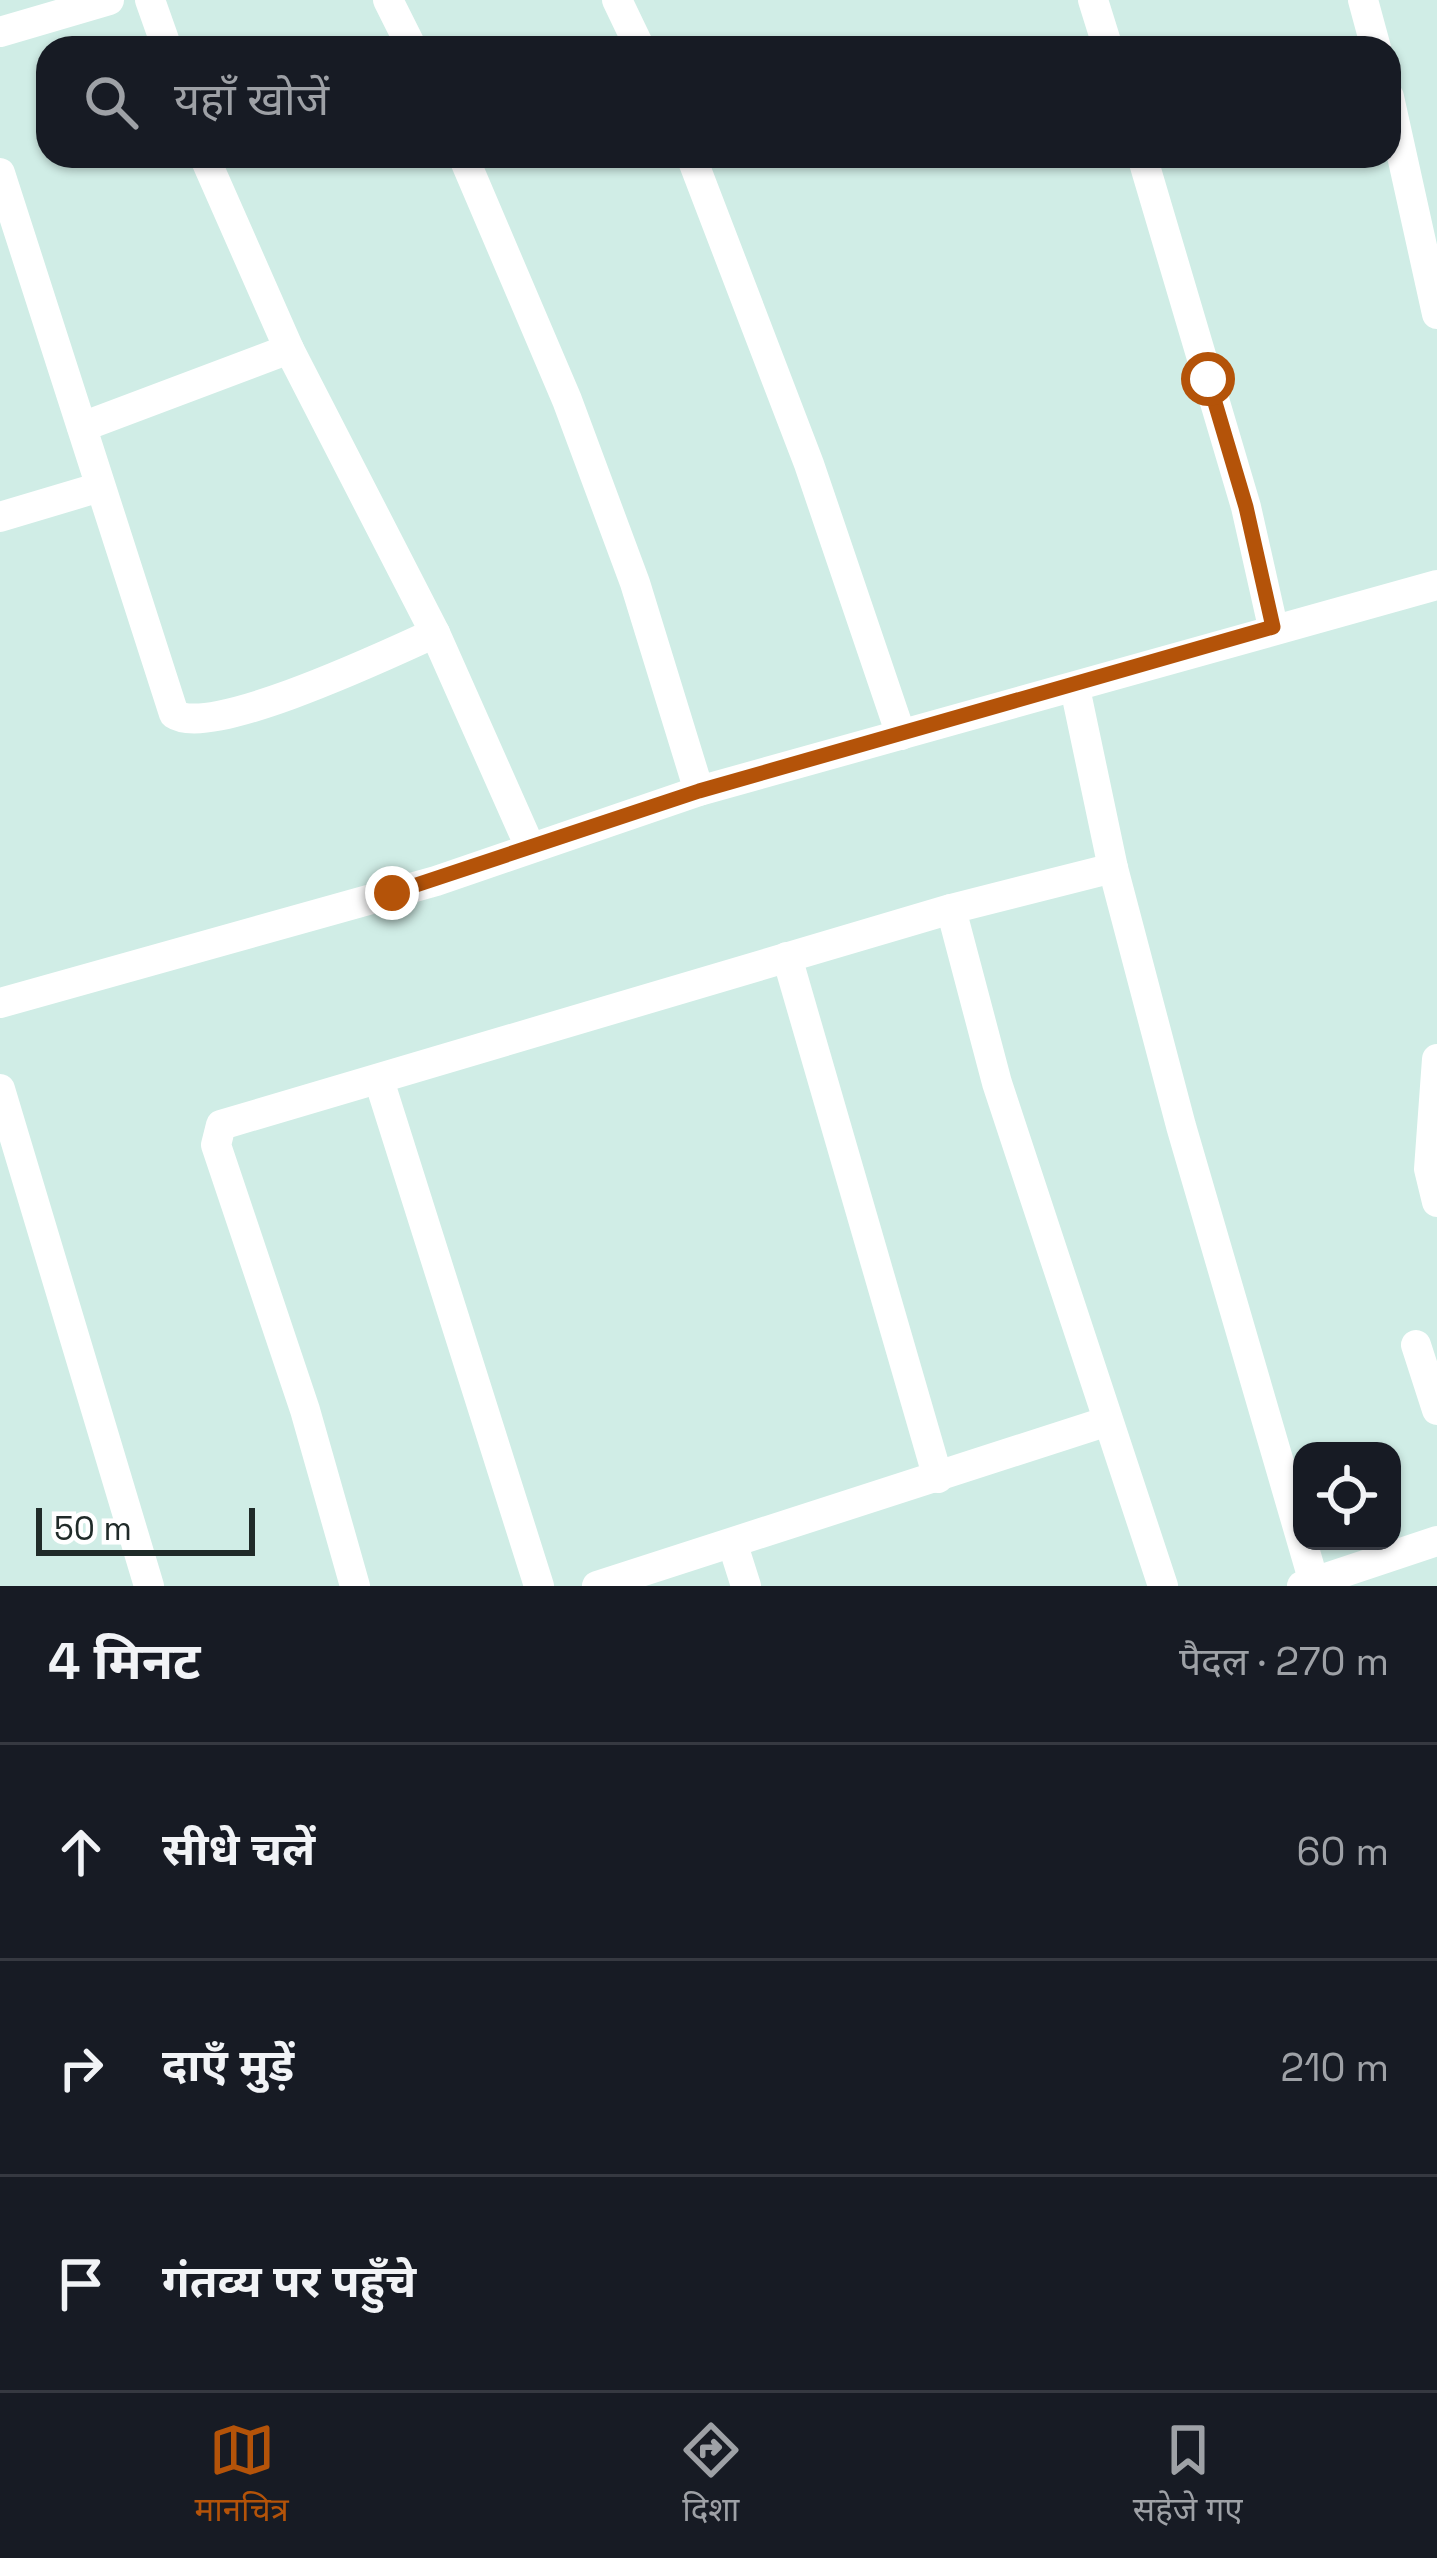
<!DOCTYPE html>
<html lang="hi">
<meta charset="utf-8">
<style>
body{margin:0;font-family:"Space Grotesk","Noto Sans Devanagari",sans-serif;background:#242831;color:#f1f3f6}
.controls{position:absolute;right:36px;bottom:36px;display:grid;overflow:hidden;border-radius:24px;box-shadow:0 3px 9px #0004}
.controls button{width:108px;height:108px;display:grid;place-items:center;padding:0;border:0;border-bottom:3px solid #363941;background:#171b24;color:#f1f3f6;font:60px sans-serif}
.scale{position:absolute;left:36px;bottom:30px;width:219px;box-sizing:border-box;padding-left:12px;border:6px solid #202b29;border-top:0;font-size:33px;line-height:42px;white-space:nowrap;color:#202b29;-webkit-text-stroke:9px #fff;paint-order:stroke}
.stop{position:absolute;width:36px;height:36px;margin:-27px;border:9px solid #b45309;border-radius:50%;background:#fff}
.stop.end{background:#b45309;border-color:#fff;box-shadow:0 3px 12px #0008}
.list{margin:0;padding:0;list-style:none}
h2{display:flex;justify-content:space-between;align-items:center;height:156px;margin:0;padding:0 48px;font-size:51px}
h2 small{font-size:39px;font-weight:400;color:#9ea1a6}
.list li{display:grid;grid-template-columns:78px 1fr auto;gap:36px;align-items:center;box-sizing:border-box;height:216px;padding:0 48px;border-top:3px solid #363941}
.list b{display:block;font-size:45px;white-space:nowrap}
.list em{font-size:39px;font-style:normal;color:#9ea1a6}
.icon{flex:none;width:66px;height:66px;fill:none;stroke:currentColor;stroke-width:2;stroke-linecap:round;stroke-linejoin:round}
.map{position:relative;flex:none;width:1437px;height:1586px;overflow:hidden}
.search{position:absolute;background:#171b24;box-shadow:0 3px 9px #0004;left:36px;right:36px;top:36px;height:132px;display:flex;align-items:center;gap:30px;box-sizing:border-box;padding:0 42px;border-radius:36px;color:#9ea1a6;font-size:45px}
.sheet{height:804px;background:#171b24}
nav{display:flex;justify-content:space-around;align-items:center;box-sizing:border-box;height:168px;border-top:3px solid #363941;background:#171b24;font-size:33px;color:#9ea1a6}
nav a{display:grid;justify-items:center;gap:6px}
nav .on{color:#b45309}
.map>svg:first-child{display:block}
.lines{fill:none;stroke-linecap:round;stroke-linejoin:round}
.minor{stroke:#fff;stroke-width:30}
.route{stroke:#b45309;stroke-width:15}
</style>
<div class="map">
<svg width="1437" height="1586" viewBox="0 0 1437 1586">
<rect width="100%" height="100%" fill="#d0ede6"/>
<g class="lines">
<g class="minor">
<path d="M150,0L167,48"/>
<path d="M388,0L412,48"/>
<path d="M617,0L640,48"/>
<path d="M1093,0L1108,48"/>
<path d="M1363,0L1376,48"/>
<path d="M0,32L109,0"/>
<path d="M1389,97L1437,314"/>
<path d="M204,156L289,349L435,633L530,847"/>
<path d="M463,156L567,400L635,583L699,791"/>
<path d="M691,156L809,464L901,735"/>
<path d="M1142,156L1246,507L1273,627"/>
<path d="M0,173L174,714C210,739 391,653 435,633"/>
<path d="M82,427L289,349"/>
<path d="M0,517L100,487"/>
<path d="M1075,688L1113,868L1181,1126L1315,1586"/>
<path d="M1113,868L951,909L997,1083L1163,1586"/>
<path d="M787,957L938,1478"/>
<path d="M0,1003L436,881L699,791L1437,585"/>
<path d="M1437,1059L1429,1169L1437,1202"/>
<path d="M379,1080L539,1586"/>
<path d="M0,1089L149,1586"/>
<path d="M1416,1345L1437,1410"/>
<path d="M733,1545L746,1586"/>
<path d="M355,1586L305,1410L216,1145L221,1125L951,909"/>
<path d="M597,1586L1105,1422"/>
<path d="M1302,1586L1437,1541"/>
</g>
</g>
<g class="lines">
<path class="route" d="M392,893L699,791L1273,627L1246,507L1208,379"/>
</g>
</svg>
<div class="controls">
<button><svg class="icon" aria-label="locate" viewBox="0 0 24 24"><circle cx="12" cy="12" r="6"/><path d="M12 2v4M12 18v4M2 12h4M18 12h4"/></svg></button>
</div>
<div class="scale">50 m</div>
<div class="stop" style="left:1208px;top:379px"></div>
<div class="stop end" style="left:392px;top:893px"></div>
<div class="search"><svg class="icon" aria-label="search" viewBox="0 0 24 24"><circle cx="10" cy="10" r="6"/><path d="M15 15l6 6"/></svg>यहाँ खोजें</div>
</div>
<section class="sheet">
<h2>4 मिनट<small>पैदल · 270 m</small></h2>
<ul class="list">
<li><svg class="icon" aria-label="ahead" viewBox="0 0 24 24"><path d="M12 20V5M6 11l6-6 6 6"/></svg><div><b>सीधे चलें</b></div><em>60 m</em></li>
<li><svg class="icon" aria-label="right" viewBox="0 0 24 24"><path d="M7 20v-9h11M14 6l5 5-5 5"/></svg><div><b>दाएँ मुड़ें</b></div><em>210 m</em></li>
<li><svg class="icon" aria-label="arrive" viewBox="0 0 24 24"><path d="M6 21V4h12l-3 4 3 4H6"/></svg><div><b>गंतव्य पर पहुँचे</b></div></li>
</ul>
</section>
<nav>
<a class="on"><svg class="icon" aria-label="map" viewBox="0 0 24 24"><path d="M3 6l6-2 6 2 6-2v14l-6 2-6-2-6 2zM9 4v14M15 6v14"/></svg>मानचित्र</a>
<a><svg class="icon" aria-label="directions" viewBox="0 0 24 24"><path d="M12 3l9 9-9 9-9-9zM9 14v-3h6M13 9l2 2-2 2"/></svg>दिशा</a>
<a><svg class="icon" aria-label="saved" viewBox="0 0 24 24"><path d="M7 4h10v16l-5-4-5 4z"/></svg>सहेजे गए</a>
</nav>
